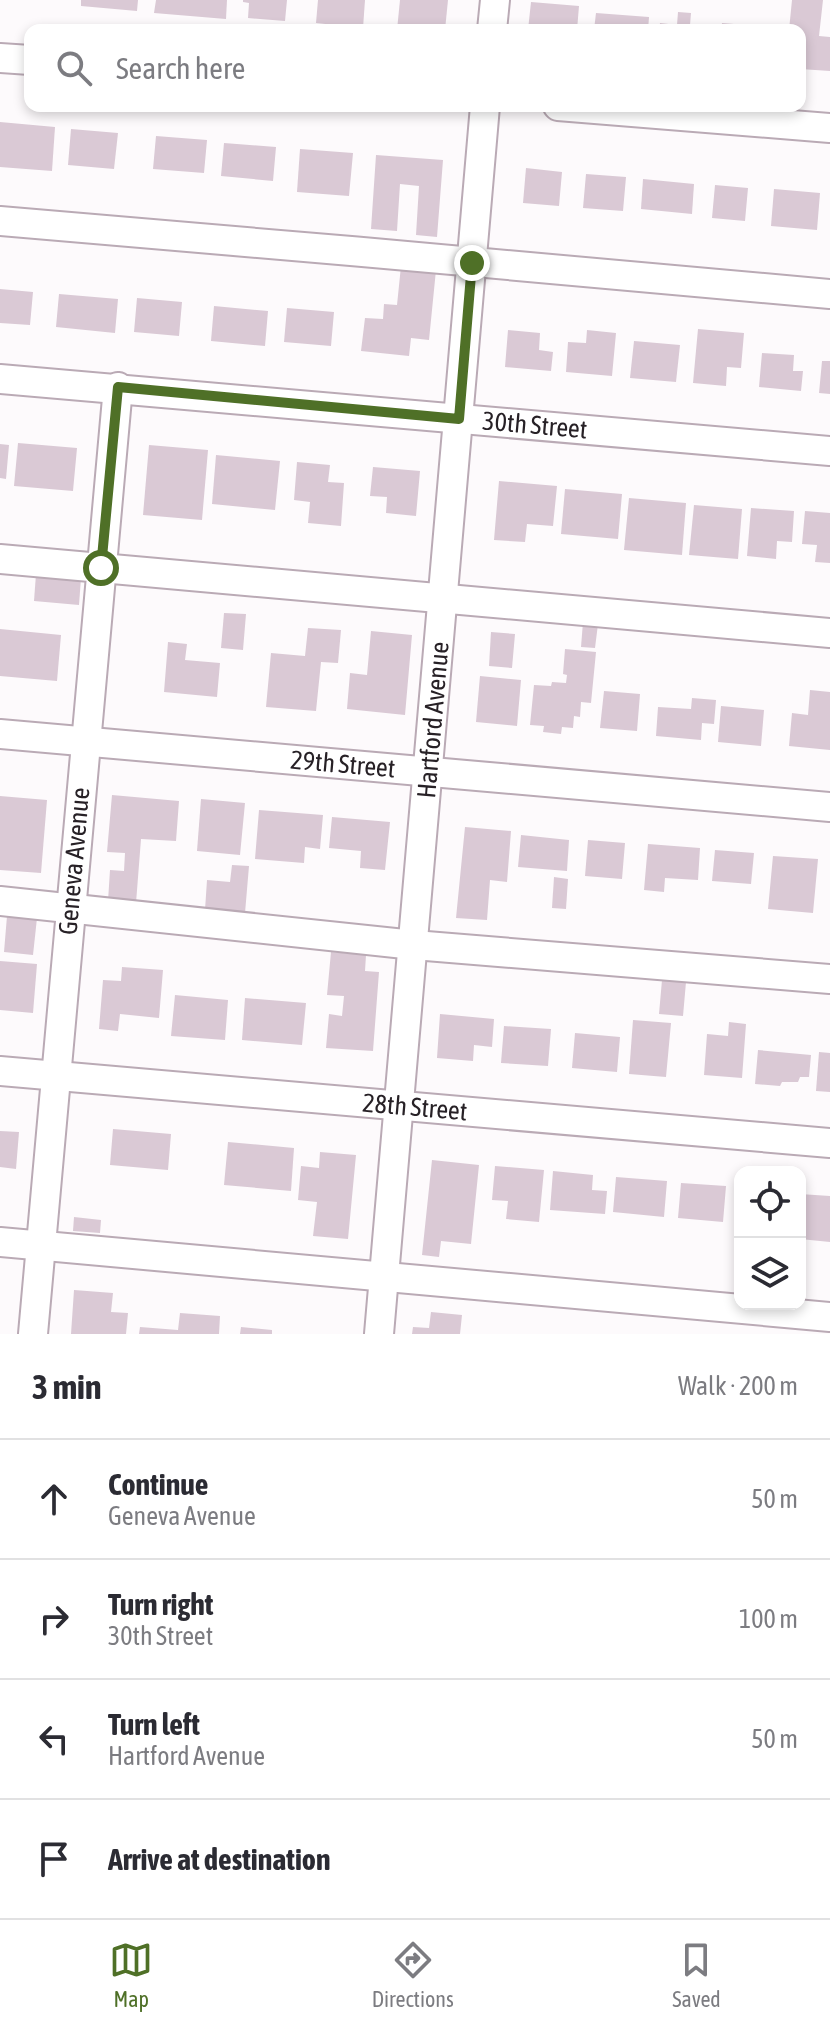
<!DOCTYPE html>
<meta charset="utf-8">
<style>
body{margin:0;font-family:"Asap Condensed",sans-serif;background:#f7f7f7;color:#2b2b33}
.controls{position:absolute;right:24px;bottom:24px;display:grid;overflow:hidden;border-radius:16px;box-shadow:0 4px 12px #0003}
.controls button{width:72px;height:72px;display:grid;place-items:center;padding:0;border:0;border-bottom:2px solid #e1e1e2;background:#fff;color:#2b2b33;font:40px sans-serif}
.stop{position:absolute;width:24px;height:24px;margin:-18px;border:6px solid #4f7027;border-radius:50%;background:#fff}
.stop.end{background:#4f7027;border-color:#fff;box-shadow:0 2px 8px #0008}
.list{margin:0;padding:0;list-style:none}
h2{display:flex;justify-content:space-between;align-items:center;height:104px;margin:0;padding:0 32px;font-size:34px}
h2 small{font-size:26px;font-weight:400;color:#7c7c81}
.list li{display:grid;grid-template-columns:52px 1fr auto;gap:24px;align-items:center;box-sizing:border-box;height:120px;padding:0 32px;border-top:2px solid #e1e1e2}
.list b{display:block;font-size:30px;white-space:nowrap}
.list p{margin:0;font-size:26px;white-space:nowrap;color:#7c7c81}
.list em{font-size:26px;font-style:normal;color:#7c7c81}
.icon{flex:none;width:44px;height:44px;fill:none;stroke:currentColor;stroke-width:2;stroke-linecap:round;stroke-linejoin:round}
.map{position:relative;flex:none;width:830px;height:1334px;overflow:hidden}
.search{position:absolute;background:#fff;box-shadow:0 4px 12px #0003;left:24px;right:24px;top:24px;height:88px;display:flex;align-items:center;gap:20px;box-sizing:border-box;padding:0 28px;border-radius:16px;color:#7c7c81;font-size:30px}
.sheet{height:584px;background:#fff}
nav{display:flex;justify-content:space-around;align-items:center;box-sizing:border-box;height:112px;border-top:2px solid #e1e1e2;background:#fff;font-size:22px;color:#7c7c81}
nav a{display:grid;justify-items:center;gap:4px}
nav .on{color:#4f7027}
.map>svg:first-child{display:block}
.building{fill:#dac9d5}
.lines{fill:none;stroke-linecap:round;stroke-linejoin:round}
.minor-casing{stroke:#baaab5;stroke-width:32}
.minor{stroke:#fff;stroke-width:28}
.route{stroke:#4f7027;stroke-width:10}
.labels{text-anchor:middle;stroke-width:6;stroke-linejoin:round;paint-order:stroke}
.street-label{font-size:26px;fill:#272126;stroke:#fff}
</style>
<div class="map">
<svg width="830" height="1334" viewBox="0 0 830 1334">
<rect width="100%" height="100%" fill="#fdfafc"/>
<g class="building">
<path d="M81,0H138L137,11L81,6Z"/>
<path d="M156,0H227L226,19L154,13Z"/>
<path d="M243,0H287L285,21L248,18L249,3L243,2Z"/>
<path d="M318,0H365L363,28L316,23Z"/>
<path d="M400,0H448L445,30H397Z"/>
<path d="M792,0H823L819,36L830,37V71L800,69V30H789Z"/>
<path d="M531,2L579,6L577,30H528Z"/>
<path d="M678,12L691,13L690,25L707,27L706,30H659L660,23L677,25Z"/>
<path d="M596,13L649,17L648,30H594Z"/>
<path d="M722,23L769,27L768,30H721Z"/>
<path d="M0,122L55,127L52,171L0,167Z"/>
<path d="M71,129L118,133L114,169L68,165Z"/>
<path d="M156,136L207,140L204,173L153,169Z"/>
<path d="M224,143L276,147L273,181L221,176Z"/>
<path d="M300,149L353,153L349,196L297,192Z"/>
<path d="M376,155L443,160L437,237L416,235L419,186L400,184L397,231L371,229Z"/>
<path d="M526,168L562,172L559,206L523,203Z"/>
<path d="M586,174L626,177L623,211L583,208Z"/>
<path d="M643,179L694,184L692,214L641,209Z"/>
<path d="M715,185L748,188L745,221L712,218Z"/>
<path d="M774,189L820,193L817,230L771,226Z"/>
<path d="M401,266L436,270L429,340L411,338L409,356L361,351L365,318L383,319L384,304L397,305Z"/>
<path d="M0,289L33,292L30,325L0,323Z"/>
<path d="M59,294L118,299L115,333L56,327Z"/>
<path d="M137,298L182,302L179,336L134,332Z"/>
<path d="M214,306L268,311L265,346L211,341Z"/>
<path d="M287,308L334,312L331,346L284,342Z"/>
<path d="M698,329L744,333L741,368L727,367L726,386L693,383Z"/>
<path d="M508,330L540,333L539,350L553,352L551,371L505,367Z"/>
<path d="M587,330L616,333L612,376L566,372L568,342L586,343Z"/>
<path d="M634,341L680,345L676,382L630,378Z"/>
<path d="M762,353L794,355L793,371H803L801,391L759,387Z"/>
<path d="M822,361H830V394L819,393Z"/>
<path d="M18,443L77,448L73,491L14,486Z"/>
<path d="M0,444L9,445L6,479L0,478Z"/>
<path d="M149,445L208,450L202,520L143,515Z"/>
<path d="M216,455L280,461L275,510L212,504Z"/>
<path d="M297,462L330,465L328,482L344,483L341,526L308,523L310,502L294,500Z"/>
<path d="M373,467L420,471L416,516L386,513L387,497L370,496Z"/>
<path d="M499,481L557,486L553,526L527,524L525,542L494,540Z"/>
<path d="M565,489L622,494L618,539L561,534Z"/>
<path d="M629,498L686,503L682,555L624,550Z"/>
<path d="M694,505L742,509L738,559L689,555Z"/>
<path d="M751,508L794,511L792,542L777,541L776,559L747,556Z"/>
<path d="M805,511L830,513V563L815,562L817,545L802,544Z"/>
<path d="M36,574L81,578L79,605L34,601Z"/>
<path d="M224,613L246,614L243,650L221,648Z"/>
<path d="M583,622L598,624L595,648L581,647Z"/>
<path d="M308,628L341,630L338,663L321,662L316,711L266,707L271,653L305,656Z"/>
<path d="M0,629L61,635L57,681L0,676Z"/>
<path d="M371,631L412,635L405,715L347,709L350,673L367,675Z"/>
<path d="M491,632L515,634L512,668L489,666Z"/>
<path d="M168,642L187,644L185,660L220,663L217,697L164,692Z"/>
<path d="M565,649L596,652L591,703L581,702L580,717L574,716L573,728L562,727L561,734L543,732L544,726L530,725L534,685L551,686L552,682L566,683L567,675L563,674Z"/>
<path d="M480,676L521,680L517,726L476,722Z"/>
<path d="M810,690L830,692V750L789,746L792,713L808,715Z"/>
<path d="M604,691L640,694L637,731L600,728Z"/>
<path d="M692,698L716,700L714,724L702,723L701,740L656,736L658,707L691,709Z"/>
<path d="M721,706L764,710L761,746L718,742Z"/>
<path d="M112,795L179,801L176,841L141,839L136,903L108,901L110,870L124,871L125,853L107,852Z"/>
<path d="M0,796L47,800L41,873L0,870Z"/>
<path d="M201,799L245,803L240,855L197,851Z"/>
<path d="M259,810L323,815L320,849L305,847L304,863L255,859Z"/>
<path d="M332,817L390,822L385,870L360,868L361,851L329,848Z"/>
<path d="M465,827L511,831L507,882L490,880L487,920L456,918Z"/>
<path d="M521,835L569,840L567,871L518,867Z"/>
<path d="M588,840L625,843L622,879L585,876Z"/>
<path d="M648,844L700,848L698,880L665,878L664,892L644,890Z"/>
<path d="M715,850L754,853L751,884L712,881Z"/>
<path d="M773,856L818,859L813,913L768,909Z"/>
<path d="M232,865L249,866L245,913L205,910L207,880L230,882Z"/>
<path d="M554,877L568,879L566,909L552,908Z"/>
<path d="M7,916L37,918L33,955L4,952Z"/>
<path d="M331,952L366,955L365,971L379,972L373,1051L326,1048L329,1014L342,1016L344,996L327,995Z"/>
<path d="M0,961L37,964L33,1013L0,1010Z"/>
<path d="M122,967L163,970L159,1018L120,1014L118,1031L99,1029L103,980L121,981Z"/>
<path d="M662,980L686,982L683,1016L659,1014Z"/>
<path d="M175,995L228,1000L225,1040L171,1036Z"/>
<path d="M245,998L306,1003L302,1045L242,1040Z"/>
<path d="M440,1014L494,1019L492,1047L474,1045L473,1061L437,1058Z"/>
<path d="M633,1020L671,1023L666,1077L629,1074Z"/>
<path d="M729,1022L746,1024L742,1078L704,1075L707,1034L728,1036Z"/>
<path d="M504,1026L551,1029L548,1066L501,1063Z"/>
<path d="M575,1033L620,1037L617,1072L572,1068Z"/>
<path d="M758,1050L811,1055L809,1077H800L798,1082H782L780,1086L755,1084Z"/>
<path d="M819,1052L830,1053V1092L816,1091Z"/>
<path d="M113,1129L171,1134L168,1170L110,1165Z"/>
<path d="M0,1131L19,1132L16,1169L0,1167Z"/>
<path d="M228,1142L294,1148L291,1191L224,1185Z"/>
<path d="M320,1152L356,1155L348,1239L313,1236L317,1202L298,1200L301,1166L319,1168Z"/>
<path d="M432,1160L479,1165L471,1244L441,1241L439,1257L422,1255Z"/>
<path d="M495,1166L544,1170L539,1222L506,1219L508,1201L492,1200Z"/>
<path d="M553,1171L593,1175L592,1190L607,1191L605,1214L550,1210Z"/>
<path d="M616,1177L667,1181L664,1217L613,1212Z"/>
<path d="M681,1183L726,1186L723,1222L678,1218Z"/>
<path d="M800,1194L830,1196V1242L800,1239Z"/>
<path d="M74,1217L101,1220L100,1233L73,1231Z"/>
<path d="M74,1290L113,1293L111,1312L128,1313L126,1334H71Z"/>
<path d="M431,1312L462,1315L460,1334H412L413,1327L429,1328Z"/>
<path d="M180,1313L220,1316L219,1334H139L140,1327L178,1330Z"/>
<path d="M241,1327L272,1330V1334H240Z"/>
</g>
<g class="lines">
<defs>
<g id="minor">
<path d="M492,30L495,0"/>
<path d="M0,58L30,60"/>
<path d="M558,106L830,128"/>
<path d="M0,221C277,243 553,270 830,294"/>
<path d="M0,379L830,451"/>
<path d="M0,559L830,633"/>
<path d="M0,734L830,807"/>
<path d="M0,901L414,945L830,979"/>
<path d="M0,1071L830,1143"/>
<path d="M0,1242L830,1317"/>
<path d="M33,1334L118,387"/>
<path d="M379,1334L485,106"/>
</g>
</defs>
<use href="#minor" class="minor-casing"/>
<use href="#minor" class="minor"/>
</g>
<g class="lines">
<path class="route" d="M101,568L118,387L459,419L472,263"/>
</g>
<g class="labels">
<g class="street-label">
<text transform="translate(535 425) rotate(5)" y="9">30th Street</text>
<text transform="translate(433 720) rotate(-85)" y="9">Hartford Avenue</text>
<text transform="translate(343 764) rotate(5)" y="9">29th Street</text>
<text transform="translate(74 861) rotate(-85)" y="9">Geneva Avenue</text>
<text transform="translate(415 1107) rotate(5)" y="9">28th Street</text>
</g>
</g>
</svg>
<div class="controls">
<button><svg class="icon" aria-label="locate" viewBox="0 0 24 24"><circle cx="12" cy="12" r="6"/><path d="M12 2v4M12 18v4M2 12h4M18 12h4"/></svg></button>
<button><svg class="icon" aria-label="layers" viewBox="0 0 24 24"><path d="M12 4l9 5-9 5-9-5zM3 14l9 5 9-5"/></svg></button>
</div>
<div class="stop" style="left:101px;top:568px"></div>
<div class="stop end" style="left:472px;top:263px"></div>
<div class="search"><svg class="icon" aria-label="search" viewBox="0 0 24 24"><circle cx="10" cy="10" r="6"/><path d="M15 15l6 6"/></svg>Search here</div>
</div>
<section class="sheet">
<h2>3 min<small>Walk · 200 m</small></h2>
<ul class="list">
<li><svg class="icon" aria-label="ahead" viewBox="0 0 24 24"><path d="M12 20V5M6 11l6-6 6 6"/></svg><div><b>Continue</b><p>Geneva Avenue</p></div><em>50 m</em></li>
<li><svg class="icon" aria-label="right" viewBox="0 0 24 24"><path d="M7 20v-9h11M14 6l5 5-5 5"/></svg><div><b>Turn right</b><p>30th Street</p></div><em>100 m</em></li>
<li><svg class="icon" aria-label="left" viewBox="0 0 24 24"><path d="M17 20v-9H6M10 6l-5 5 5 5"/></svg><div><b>Turn left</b><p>Hartford Avenue</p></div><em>50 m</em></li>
<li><svg class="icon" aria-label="arrive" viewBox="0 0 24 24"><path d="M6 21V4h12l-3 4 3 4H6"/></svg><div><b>Arrive at destination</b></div></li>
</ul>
</section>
<nav>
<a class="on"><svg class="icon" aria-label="map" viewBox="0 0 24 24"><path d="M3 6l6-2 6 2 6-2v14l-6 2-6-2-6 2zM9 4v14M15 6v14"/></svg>Map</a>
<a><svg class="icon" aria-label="directions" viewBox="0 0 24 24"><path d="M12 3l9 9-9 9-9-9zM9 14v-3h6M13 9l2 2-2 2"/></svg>Directions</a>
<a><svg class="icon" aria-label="saved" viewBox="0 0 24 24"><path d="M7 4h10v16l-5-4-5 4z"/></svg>Saved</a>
</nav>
